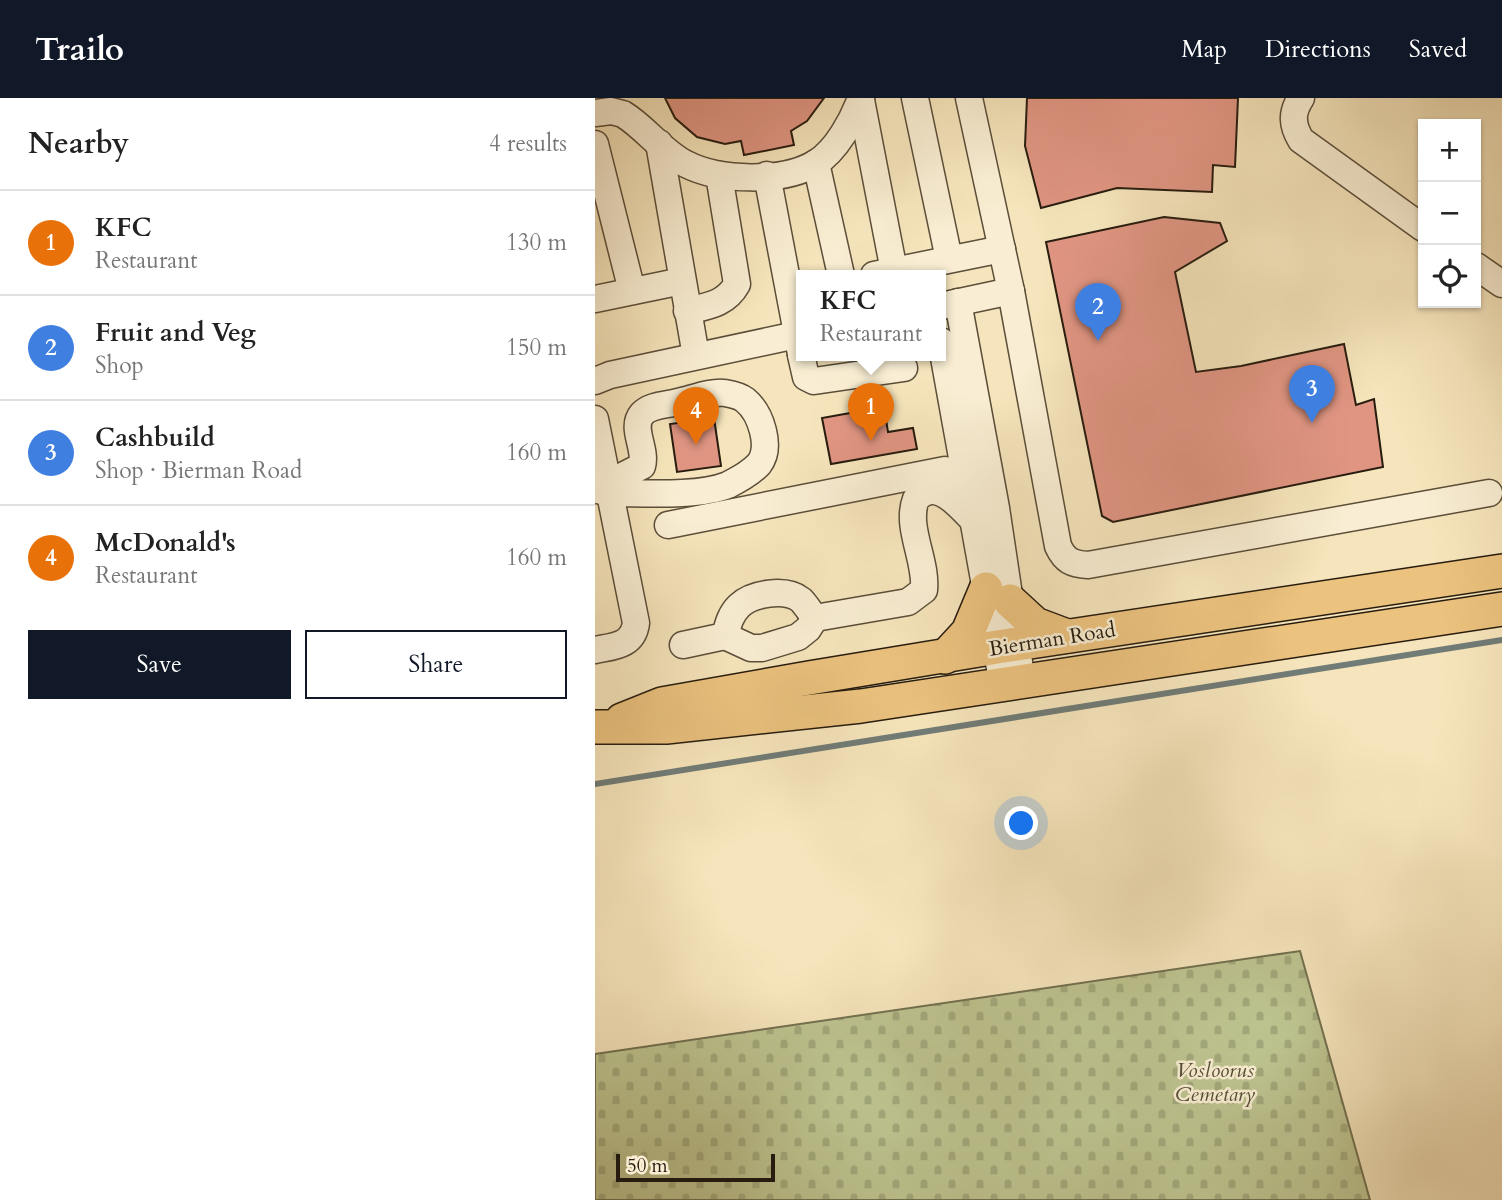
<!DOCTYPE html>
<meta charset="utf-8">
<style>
body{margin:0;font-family:Cardo,serif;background:#f6f6f6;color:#222}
.controls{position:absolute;right:21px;top:21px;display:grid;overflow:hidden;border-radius:0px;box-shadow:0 2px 5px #0004}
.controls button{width:63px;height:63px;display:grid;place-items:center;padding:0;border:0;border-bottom:2px solid #e0e0e0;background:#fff;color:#222;font:35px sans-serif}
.scale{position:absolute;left:21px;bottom:18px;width:159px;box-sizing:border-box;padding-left:7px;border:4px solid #271c0f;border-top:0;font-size:19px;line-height:24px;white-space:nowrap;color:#271c0f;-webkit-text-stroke:5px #f9eed3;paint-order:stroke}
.you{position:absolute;left:427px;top:726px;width:24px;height:24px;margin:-18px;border:5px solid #fff;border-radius:50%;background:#1a73e8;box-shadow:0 0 0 10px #1a73e833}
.badge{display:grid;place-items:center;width:46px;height:46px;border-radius:50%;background:#111827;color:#fff;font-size:23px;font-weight:700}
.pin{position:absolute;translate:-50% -58px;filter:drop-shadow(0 2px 4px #0008)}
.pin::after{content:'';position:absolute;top:37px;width:24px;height:21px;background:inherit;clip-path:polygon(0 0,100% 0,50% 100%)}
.popup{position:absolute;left:201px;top:172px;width:150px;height:91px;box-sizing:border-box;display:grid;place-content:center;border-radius:0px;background:#fff;filter:drop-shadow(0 2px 5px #0005);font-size:23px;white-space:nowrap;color:#767676}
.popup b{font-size:26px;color:#222}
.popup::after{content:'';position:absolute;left:50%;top:100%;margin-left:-14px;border:14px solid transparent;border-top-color:#fff}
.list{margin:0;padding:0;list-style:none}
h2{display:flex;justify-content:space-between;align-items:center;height:91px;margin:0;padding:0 28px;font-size:30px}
h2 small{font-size:23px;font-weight:400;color:#767676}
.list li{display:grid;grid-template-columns:46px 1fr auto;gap:21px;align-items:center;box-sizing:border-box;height:105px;padding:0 28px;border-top:2px solid #e0e0e0}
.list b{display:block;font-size:26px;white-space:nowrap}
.list p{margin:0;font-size:23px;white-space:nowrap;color:#767676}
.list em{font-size:23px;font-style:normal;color:#767676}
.actions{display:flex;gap:14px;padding:21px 28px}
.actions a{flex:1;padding:16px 0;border:2px solid #111827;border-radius:0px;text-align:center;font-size:24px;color:#111827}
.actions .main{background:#111827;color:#fff}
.icon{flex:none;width:38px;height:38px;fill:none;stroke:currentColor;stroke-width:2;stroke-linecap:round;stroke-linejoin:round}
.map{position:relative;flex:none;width:907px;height:1102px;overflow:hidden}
header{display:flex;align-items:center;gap:42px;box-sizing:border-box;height:98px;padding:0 35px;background:#111827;color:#fff}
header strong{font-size:33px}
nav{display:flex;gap:38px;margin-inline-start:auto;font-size:24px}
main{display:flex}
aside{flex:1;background:#fff}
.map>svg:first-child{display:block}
.cemetery{fill:url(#cemetery-stones);stroke:#727050;stroke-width:2}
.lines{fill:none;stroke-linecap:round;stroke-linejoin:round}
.stream{stroke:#717c77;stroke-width:6}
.building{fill:#e09582;stroke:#271c0f;stroke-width:2}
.minor-casing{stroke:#5b4e3a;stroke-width:29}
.major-casing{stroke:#271c0f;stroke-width:36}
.minor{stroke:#f9eed3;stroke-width:26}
.major{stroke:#ebc27e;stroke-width:33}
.labels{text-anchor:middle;stroke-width:5;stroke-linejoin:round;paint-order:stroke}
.street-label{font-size:21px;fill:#271c0f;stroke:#f9eed3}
.park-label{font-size:21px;font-style:italic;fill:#544e36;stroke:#f9eed3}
</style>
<header>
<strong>Trailo</strong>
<nav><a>Map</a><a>Directions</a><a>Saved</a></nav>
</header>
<main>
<aside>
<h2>Nearby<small>4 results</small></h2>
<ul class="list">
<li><span class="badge" style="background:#e8710a">1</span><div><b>KFC</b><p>Restaurant</p></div><em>130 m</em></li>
<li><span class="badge" style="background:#3f7fe0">2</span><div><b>Fruit and Veg</b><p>Shop</p></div><em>150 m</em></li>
<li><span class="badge" style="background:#3f7fe0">3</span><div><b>Cashbuild</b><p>Shop · Bierman Road</p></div><em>160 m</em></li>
<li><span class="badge" style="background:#e8710a">4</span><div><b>McDonald's</b><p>Restaurant</p></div><em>160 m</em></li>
</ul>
<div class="actions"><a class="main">Save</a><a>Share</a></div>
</aside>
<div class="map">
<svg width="907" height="1102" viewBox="0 0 907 1102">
<defs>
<pattern id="cemetery-stones" width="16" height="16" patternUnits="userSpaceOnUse" patternTransform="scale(1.75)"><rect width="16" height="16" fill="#bdc490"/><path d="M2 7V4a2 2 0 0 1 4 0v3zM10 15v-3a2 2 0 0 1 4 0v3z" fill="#a2a87b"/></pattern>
</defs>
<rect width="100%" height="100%" fill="#f6e5bc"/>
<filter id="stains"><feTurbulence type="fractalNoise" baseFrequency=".00286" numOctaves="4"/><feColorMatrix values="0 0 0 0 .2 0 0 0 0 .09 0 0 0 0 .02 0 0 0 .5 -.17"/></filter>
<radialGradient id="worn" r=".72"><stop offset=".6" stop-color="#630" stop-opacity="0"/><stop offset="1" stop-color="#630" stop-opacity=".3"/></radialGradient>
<path class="cemetery" d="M705,853L775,1102H0V956Z"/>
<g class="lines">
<path class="stream" d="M0,686L907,542"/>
</g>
<g class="building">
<path d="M70,0H229L212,23L196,33L199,47L149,57L146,43L130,46L102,39L80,20Z"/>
<path d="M432,0H643L640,69L618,67L617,94L522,90L446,110L430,48Z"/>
<path d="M569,119L625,125L632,143L580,174L601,274L646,268L749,246L761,307L779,301L788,369L518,424L507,418L451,144Z"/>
<path d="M289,309L293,334L318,330L322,351L236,366L227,320Z"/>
<path d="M119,320L126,368L82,374L75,326Z"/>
</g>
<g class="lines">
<defs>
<g id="minor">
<path d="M320,0L354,161"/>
<path d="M374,0L416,193L463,448C470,463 477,466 493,467L894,395"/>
<path d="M706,0C696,15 697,27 706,42L828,130"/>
<path d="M266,2L299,173"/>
<path d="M0,15L16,13L28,16C51,30 67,54 91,66C124,83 188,85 221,65C241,53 258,22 266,0"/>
<path d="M64,45L101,258"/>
<path d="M0,46L37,193"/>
<path d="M221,65L246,177"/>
<path d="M172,77L206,256"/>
<path d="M881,168L907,186"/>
<path d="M279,177L407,151"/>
<path d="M0,201L87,183"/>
<path d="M363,204L401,410L427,584"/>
<path d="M346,208L416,193"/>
<path d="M92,213C113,208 131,206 142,186L124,77"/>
<path d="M346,243L408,587"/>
<path d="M206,257L211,279L219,283L309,270"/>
<path d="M0,283L15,277L206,236"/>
<path d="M0,321L41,525C38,548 19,548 0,552"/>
<path d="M0,392L47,368C52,351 35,330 47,316C55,307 72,307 83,304C97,301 116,293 130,295C136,296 145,298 150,302C166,315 177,349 164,366C156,375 143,382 133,387C103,399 48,395 15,395L3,392"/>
<path d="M73,427L350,372L371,378L382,387"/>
<path d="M130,538L156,550H167L203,539L213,531L220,520"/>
<path d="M88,547L130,538C133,527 135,517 144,508C157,495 191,490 206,502C211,507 215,514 220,520L313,504L329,492C332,462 310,429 321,401C342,379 364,408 379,423"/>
</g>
<g id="major">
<path d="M415,503L440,526L472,538"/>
<path d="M350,559L373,534L391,491"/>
<path d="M27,622L67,606L214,580L402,549L907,473"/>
<path d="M0,629H71L266,608L907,511"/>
</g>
</defs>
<use href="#minor" class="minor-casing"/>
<use href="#major" class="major-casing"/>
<use href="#minor" class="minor"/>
<use href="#major" class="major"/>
</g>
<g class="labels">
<g class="street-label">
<text transform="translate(457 541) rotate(-9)" y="7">Bierman Road</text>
</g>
<g class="park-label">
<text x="620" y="979">Vosloorus<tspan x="620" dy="24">Cemetary</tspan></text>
</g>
</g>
<rect width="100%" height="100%" filter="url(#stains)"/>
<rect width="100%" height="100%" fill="url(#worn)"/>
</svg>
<div class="controls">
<button>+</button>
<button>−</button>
<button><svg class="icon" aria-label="locate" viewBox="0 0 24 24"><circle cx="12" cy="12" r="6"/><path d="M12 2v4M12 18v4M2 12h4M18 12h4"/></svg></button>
</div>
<div class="scale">50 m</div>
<div class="you"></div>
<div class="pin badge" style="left:276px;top:343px;background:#e8710a">1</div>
<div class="popup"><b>KFC</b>Restaurant</div>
<div class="pin badge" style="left:503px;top:243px;background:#3f7fe0">2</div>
<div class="pin badge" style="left:717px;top:325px;background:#3f7fe0">3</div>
<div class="pin badge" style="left:101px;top:347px;background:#e8710a">4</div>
</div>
</main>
